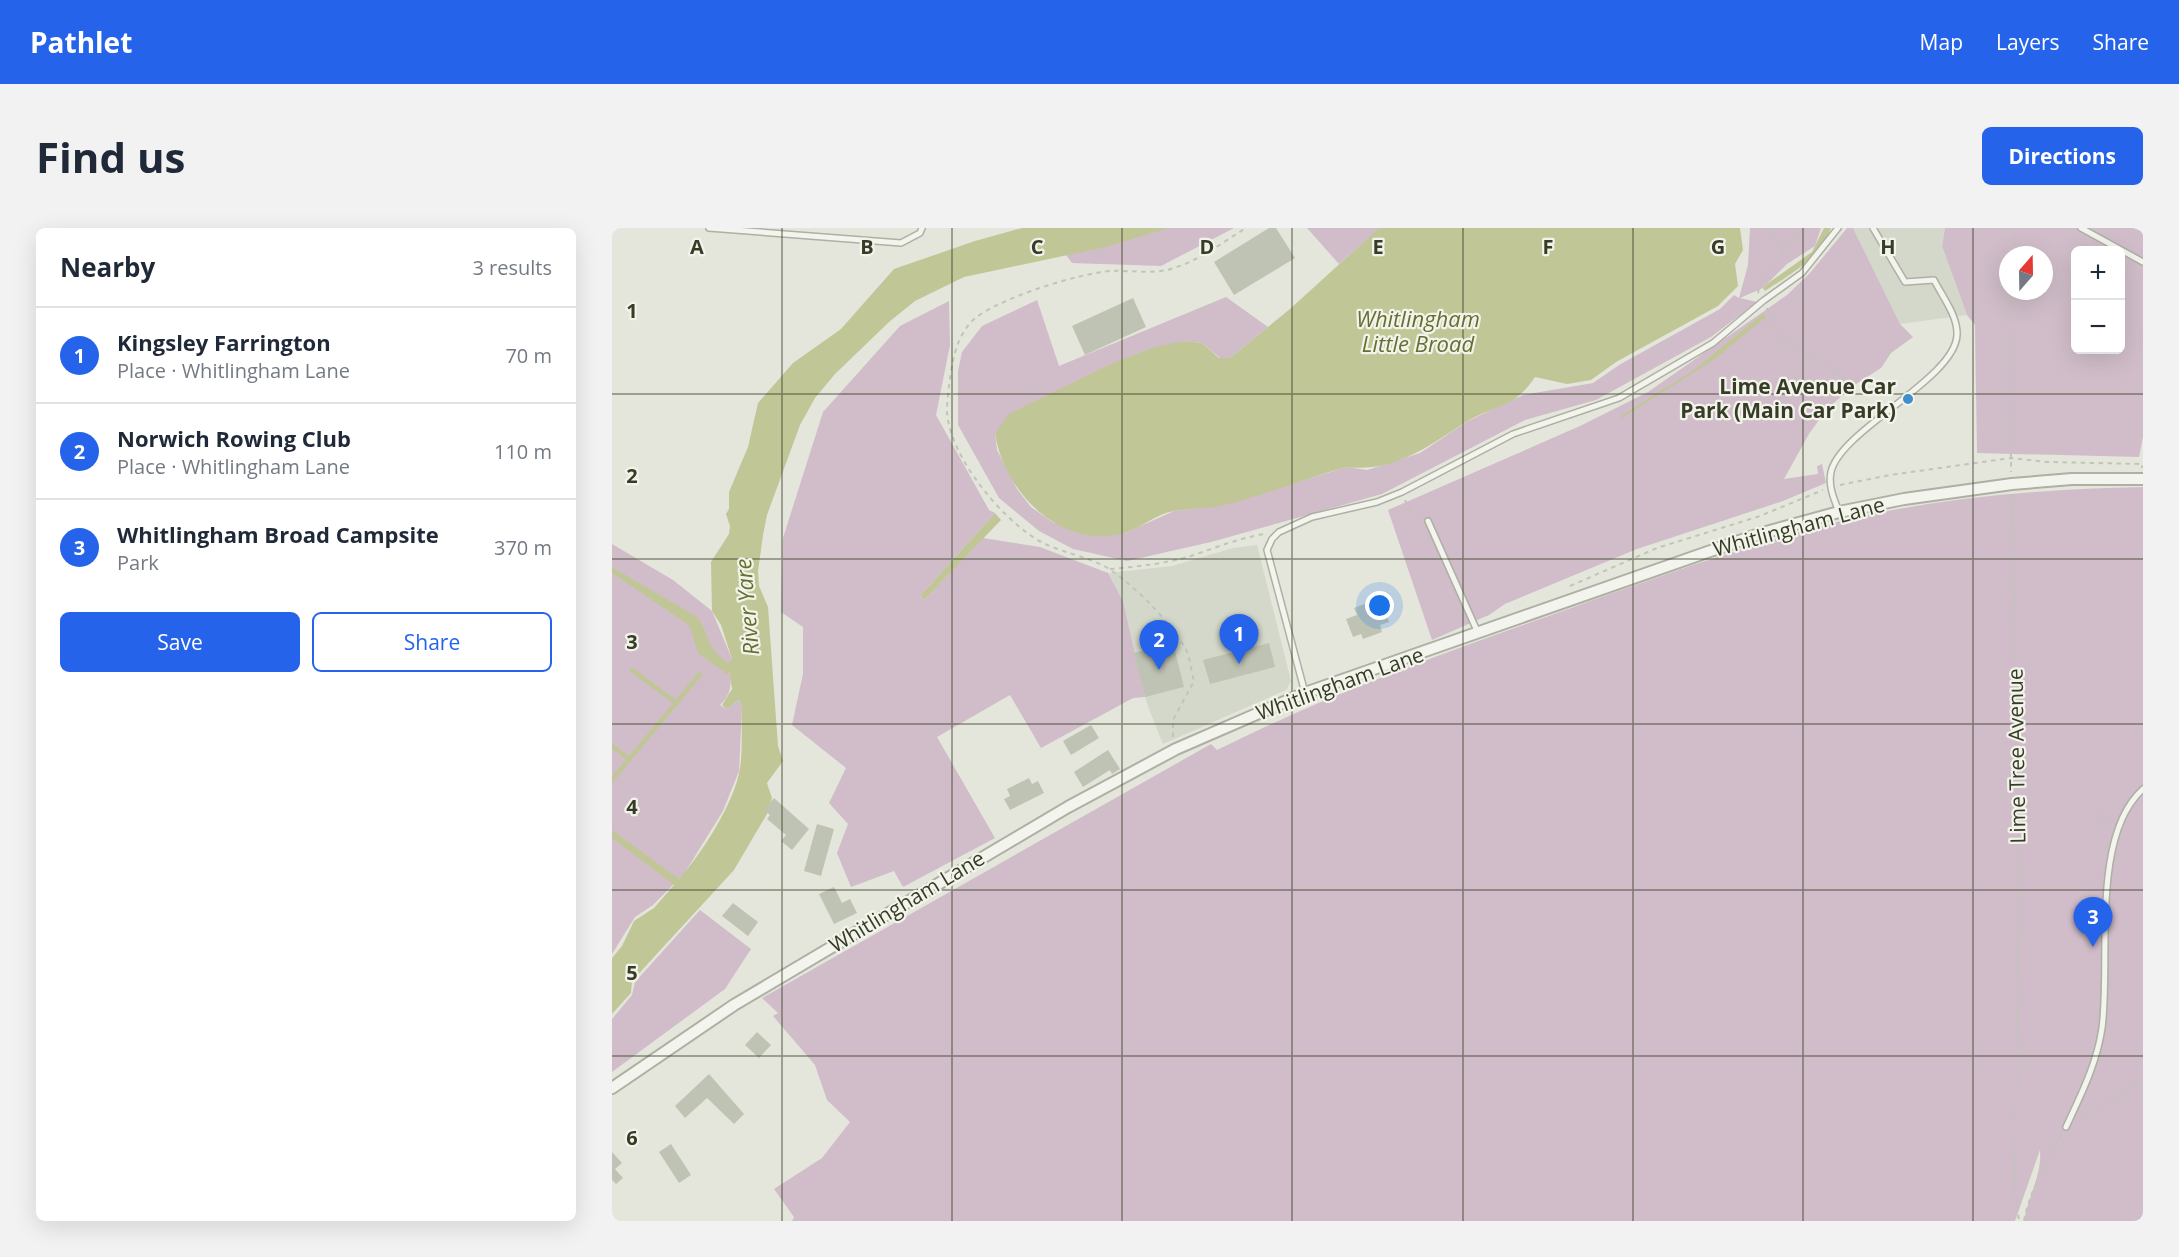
<!DOCTYPE html>
<meta charset="utf-8">
<style>
body{margin:0;font-family:"Open Sans",sans-serif;background:#f2f2f3;color:#1f2937}
.controls{position:absolute;right:18px;top:18px;display:grid;overflow:hidden;border-radius:9px;box-shadow:0 6px 24px #0002}
.controls button{width:54px;height:54px;display:grid;place-items:center;padding:0;border:0;border-bottom:2px solid #e0e1e3;background:#fff;color:#1f2937;font:30px sans-serif}
.compass{position:absolute;left:1387px;top:18px;width:54px;height:54px;border-radius:50%;background:#fff;box-shadow:0 6px 24px #0002;rotate:20deg}
.you{position:absolute;left:768px;top:378px;width:21px;height:21px;margin:-15px;border:4px solid #fff;border-radius:50%;background:#1a73e8;box-shadow:0 0 0 9px #1a73e833}
.badge{display:grid;place-items:center;width:39px;height:39px;border-radius:50%;background:#2563eb;color:#fff;font-size:20px;font-weight:700}
.pin{position:absolute;translate:-50% -50px;filter:drop-shadow(0 2px 3px #0008)}
.pin::after{content:'';position:absolute;top:32px;width:21px;height:18px;background:inherit;clip-path:polygon(0 0,100% 0,50% 100%)}
.list{margin:0;padding:0;list-style:none}
h2{display:flex;justify-content:space-between;align-items:center;height:78px;margin:0;padding:0 24px;font-size:26px}
h2 small{font-size:20px;font-weight:400;color:#747a83}
.list li{display:grid;grid-template-columns:39px 1fr auto;gap:18px;align-items:center;box-sizing:border-box;height:96px;padding:0 24px;border-top:2px solid #e0e1e3}
.list b{display:block;font-size:22px;white-space:nowrap}
.list p{margin:0;font-size:20px;white-space:nowrap;color:#747a83}
.list em{font-size:20px;font-style:normal;color:#747a83}
.actions{display:flex;gap:12px;padding:18px 24px}
.actions a{flex:1;padding:14px 0;border:2px solid #2563eb;border-radius:9px;text-align:center;font-size:21px;color:#2563eb}
.actions .main{background:#2563eb;color:#fff}
.map{position:relative;flex:none;width:1531px;height:993px;overflow:hidden;border-radius:9px}
header{display:flex;align-items:center;gap:36px;box-sizing:border-box;height:84px;padding:0 30px;background:#2563eb;color:#fff}
header strong{font-size:28px}
nav{display:flex;gap:33px;margin-inline-start:auto;font-size:21px}
.intro{display:flex;align-items:center;justify-content:space-between;box-sizing:border-box;height:144px;padding:0 36px}
h1{margin:0;font-size:42px}
.button{padding:15px 27px;border-radius:9px;background:#2563eb;color:#fff;font-size:21px;font-weight:700}
main{display:flex;gap:36px;padding:0 36px}
aside{flex:1;background:#fff;border-radius:9px;box-shadow:0 6px 24px #0002}
.map>svg:first-child{display:block}
.built{fill:#d4d8ca}
.green{fill:#d0bdc9;fill-rule:evenodd}
.water{fill:#c1c696}
.lines{fill:none;stroke-linecap:round;stroke-linejoin:round}
.stream{stroke:#c1c696;stroke-width:4.5}
.building{fill:#bfc3b3}
.lane-casing{stroke:#adb0a2;stroke-width:8}
.street-casing{stroke:#adb0a2;stroke-width:14}
.path{stroke:#c2c4ba;stroke-width:2;stroke-dasharray:4.5 4.5;stroke-linecap:butt}
.lane{stroke:#f3f4ee;stroke-width:5}
.street{stroke:#f3f4ee;stroke-width:10}
.grid{fill:none;stroke:#373c26;stroke-width:1.5;stroke-opacity:0.55}
.poi-dot{fill:#408ecc;stroke:#f2f4eb;stroke-width:2}
.labels{text-anchor:middle;stroke-width:4.5;stroke-linejoin:round;paint-order:stroke}
.poi-label{font-size:21px;font-weight:bold;fill:#373c26;stroke:#f2f4eb;text-anchor:end}
.street-label{font-size:21px;fill:#373c26;stroke:#f2f4eb}
.water-label{font-size:22px;font-style:italic;fill:#666f31;stroke:#f2f4eb}
.grid-label{font-size:20px;text-anchor:middle;font-weight:bold;fill:#373c26;stroke:#f2f4eb;stroke-width:4.5;stroke-linejoin:round;paint-order:stroke}
</style>
<header>
<strong>Pathlet</strong>
<nav><a>Map</a><a>Layers</a><a>Share</a></nav>
</header>
<div class="intro"><h1>Find us</h1><a class="button">Directions</a></div>
<main>
<aside>
<h2>Nearby<small>3 results</small></h2>
<ul class="list">
<li><span class="badge">1</span><div><b>Kingsley Farrington</b><p>Place · Whitlingham Lane</p></div><em>70 m</em></li>
<li><span class="badge">2</span><div><b>Norwich Rowing Club</b><p>Place · Whitlingham Lane</p></div><em>110 m</em></li>
<li><span class="badge">3</span><div><b>Whitlingham Broad Campsite</b><p>Park</p></div><em>370 m</em></li>
</ul>
<div class="actions"><a class="main">Save</a><a>Share</a></div>
</aside>
<div class="map">
<svg width="1531" height="993" viewBox="0 0 1531 993">
<rect width="100%" height="100%" fill="#e4e6dc"/>
<g class="built">
<path d="M1241,0H1333L1330,18L1355,87L1288,96Z"/>
<path d="M645,317L679,453L674,462L551,516L535,476L511,373L496,345L560,338L621,320Z"/>
</g>
<g class="green">
<path d="M556,0H622L549,38L460,35L454,27Z"/>
<path d="M695,0H768L727,36Z"/>
<path d="M1138,0H1209L1203,18L1175,36L1151,60L1128,70L1145,74L1099,109L984,172L913,192L770,266L599,314L515,333L461,321L427,303L387,270L346,197V143L350,124L370,98L425,72L447,138L614,69L656,99L618,130H608L590,115L572,113L383,205L385,222L405,261L419,279L442,295L513,305L562,283L610,277L735,239L755,242L808,225L856,193L911,167L981,155L1007,137L1108,81L1122,67L1127,70L1136,37Z"/>
<path d="M1235,0H1241L1288,96L1301,109L1279,125L1269,140L1241,158L1214,182L1197,206L1172,251L1206,246L1205,238L1210,236L1214,255L1171,273L1025,321L893,376L877,387L820,412L776,282L968,198L1036,164L1175,67L1198,45Z"/>
<path d="M1333,0H1521L1531,4V209L1527,229L1365,225L1363,97L1355,87L1330,18ZM1464,22H1508V122H1464ZM1396,27H1432V63H1396Z"/>
<path d="M337,73L338,117L324,187L377,282L383,285L308,368L312,372L371,310L428,319L496,345L511,373L533,469L521,470L429,520L398,467L325,509L383,610L291,659L282,643L239,659L225,625L236,596L217,575L234,540L180,497L191,446V399L169,384L171,310L211,184L288,98Z"/>
<path d="M1531,259V993H1412C1416,968 1430,948 1428,922L1403,993H180L182,989L162,961L210,930L238,894L215,872L203,837L161,788L166,785L150,770L599,516L605,522C711,469 822,428 934,389C1026,356 1123,320 1217,296C1319,270 1426,261 1531,259Z"/>
<path d="M0,316L61,352L100,383L120,431L115,437C120,454 121,464 108,477L114,481L127,472L130,479L127,543L111,583L72,646L41,677L23,689L0,726Z"/>
<path d="M88,682L139,721L113,761L0,844V791L20,767L23,754Z"/>
</g>
<g class="water">
<path d="M410,0H557L489,20L352,49L303,73L277,94L223,146L203,170L188,197L155,287L151,307L146,343L147,358L156,379L166,518L171,533L155,555L160,570L155,586L122,642L20,753L19,765L0,786V730L10,718L22,693L42,680L62,657L0,610V602L67,651C90,625 123,574 128,540C131,520 129,499 130,479L127,472L114,481L110,477L120,461L117,444L115,446L86,425L77,397L0,345V339L85,389C100,409 91,416 116,435L120,431L109,397L100,383L99,334L117,306L118,298L114,286L117,281V264L136,219L146,175L181,135L229,101L282,41L363,13Z"/>
<path d="M767,0H1128L1131,22L1123,36L1126,58L1106,78L1004,134L979,152L955,156L923,149C901,182 884,176 854,194C817,218 781,245 735,239C694,250 654,267 612,277C596,281 578,280 562,283C544,286 529,300 512,305C449,323 391,263 383,205L397,186L503,134L543,119L572,113L590,115L607,130H618L678,81Z"/>
<path d="M1212,0H1219C1208,30 1179,46 1153,63L1151,60L1155,56L1200,24Z"/>
<path d="M1152,85L1154,89L1103,131L1010,190L1009,188L1082,142Z"/>
<path d="M383,285L389,292L312,372L308,368Z"/>
</g>
<g class="lines">
<g class="stream">
<path d="M20,442L63,474"/>
<path d="M0,518L17,531"/>
<path d="M0,552L88,446"/>
</g>
</g>
<g class="building">
<path d="M657,0H664L683,30L622,67L602,34Z"/>
<path d="M521,70L534,99L473,127L460,98Z"/>
<path d="M755,375L758,383L771,378L777,394L768,397L770,404L751,411L749,406L741,409L734,391L745,387L742,380Z"/>
<path d="M561,415L572,459L533,469L522,425Z"/>
<path d="M657,415L663,439L598,456L591,432Z"/>
<path d="M479,497L487,510L459,527L451,513Z"/>
<path d="M496,522L508,541L500,546L498,542L471,559L462,544Z"/>
<path d="M417,550L420,556L426,553L432,565L398,582L392,571L398,568L395,561Z"/>
<path d="M162,570L197,601L180,622L169,613L174,607L155,591L158,587L152,582Z"/>
<path d="M205,596L222,601L209,648L192,643Z"/>
<path d="M222,659L230,675L238,671L245,685L222,696L207,666Z"/>
<path d="M121,675L146,694L136,708L110,688Z"/>
<path d="M145,804L159,817L147,830L133,817Z"/>
<path d="M97,846L132,886L122,896L95,870L73,890L63,878Z"/>
<path d="M59,916L79,947L67,955L47,924Z"/>
<path d="M0,924L10,935L3,941L11,950L4,956L0,952Z"/>
</g>
<g class="lines">
<defs>
<g id="lane">
<path d="M97,0L289,15L308,5L310,0"/>
<path d="M1469,0L1531,34"/>
<path d="M1227,284C1222,271 1216,258 1219,244C1228,202 1343,151 1345,107C1346,88 1330,68 1322,52L1293,54L1261,0"/>
<path d="M816,293L866,405"/>
<path d="M693,465L655,322L660,311L667,304L700,289L765,274L790,264L901,206L1007,170L1101,115L1151,73L1190,45L1226,0"/>
<path d="M1454,899C1469,867 1485,835 1490,800C1499,734 1478,608 1531,561"/>
</g>
<path id="street" d="M0,860L122,777L456,579L564,521L693,465L1147,306L1227,284L1292,271L1400,256L1460,251H1531"/>
</defs>
<use href="#lane" class="lane-casing"/>
<use href="#street" class="street-casing"/>
<g class="path">
<path d="M1156,0L1170,24"/>
<path d="M1401,27L1403,0"/>
<path d="M1399,63V244"/>
<path d="M1146,65C1150,37 1178,24 1190,0"/>
<path d="M1155,80L1167,110L1210,133L1241,158"/>
<path d="M1531,189V200"/>
<path d="M1228,257L1278,247L1399,230L1436,234L1530,236V240"/>
<path d="M1400,267L1407,586L1403,962L1407,993"/>
<path d="M793,272L797,282L808,288"/>
<path d="M498,341C523,339 548,336 572,330C599,322 625,310 653,306"/>
<path d="M958,358L1045,320L1148,288L1211,262"/>
<path d="M561,509V492L582,453C579,443 578,427 572,418C554,390 527,362 500,343C480,328 444,325 421,309C386,286 338,228 335,184C335,171 337,157 339,144C342,125 346,109 359,94C380,72 467,45 499,43C519,42 542,47 562,40C588,32 611,14 634,0"/>
<path d="M1483,583L1499,596"/>
<path d="M1470,890L1531,851"/>
<path d="M1412,993C1418,961 1435,934 1450,906"/>
</g>
<use href="#lane" class="lane"/>
<use href="#street" class="street"/>
</g>
<path class="grid" d="M170,0V993M340,0V993M510,0V993M680,0V993M851,0V993M1021,0V993M1191,0V993M1361,0V993M0,166H1531M0,331H1531M0,496H1531M0,662H1531M0,828H1531"/>
<circle class="poi-dot" cx="1296" cy="171" r="6"/>
<g class="labels">
<g class="poi-label">
<text x="1284" y="166">Lime Avenue Car<tspan x="1284" dy="24">Park (Main Car Park)</tspan></text>
</g>
<g class="street-label">
<text transform="translate(1187 299) rotate(-15)" y="7">Whitlingham Lane</text>
<text transform="translate(728 456) rotate(-20)" y="7">Whitlingham Lane</text>
<text transform="translate(1405 528) rotate(-91)" y="7">Lime Tree Avenue</text>
<text transform="translate(295 674) rotate(-31)" y="7">Whitlingham Lane</text>
</g>
<g class="water-label">
<text x="806" y="99">Whitlingham<tspan x="806" dy="25">Little Broad</tspan></text>
<text transform="translate(135 379) rotate(-95)" y="8">River Yare</text>
</g>
</g>
<g class="grid-label">
<text x="85" y="26">A</text>
<text x="255" y="26">B</text>
<text x="425" y="26">C</text>
<text x="595" y="26">D</text>
<text x="766" y="26">E</text>
<text x="936" y="26">F</text>
<text x="1106" y="26">G</text>
<text x="1276" y="26">H</text>
<text x="20" y="90">1</text>
<text x="20" y="255">2</text>
<text x="20" y="421">3</text>
<text x="20" y="586">4</text>
<text x="20" y="752">5</text>
<text x="20" y="917">6</text>
</g>
</svg>
<div class="controls">
<button>+</button>
<button>−</button>
</div>
<svg class="compass" viewBox="-18 -18 36 36"><path d="M0-13l5 13h-10z" fill="#e53935"/><path d="M0 13l5-13h-10z" fill="#747a83"/></svg>
<div class="you"></div>
<div class="pin badge" style="left:627px;top:436px">1</div>
<div class="pin badge" style="left:547px;top:442px">2</div>
<div class="pin badge" style="left:1481px;top:719px">3</div>
</div>
</main>
